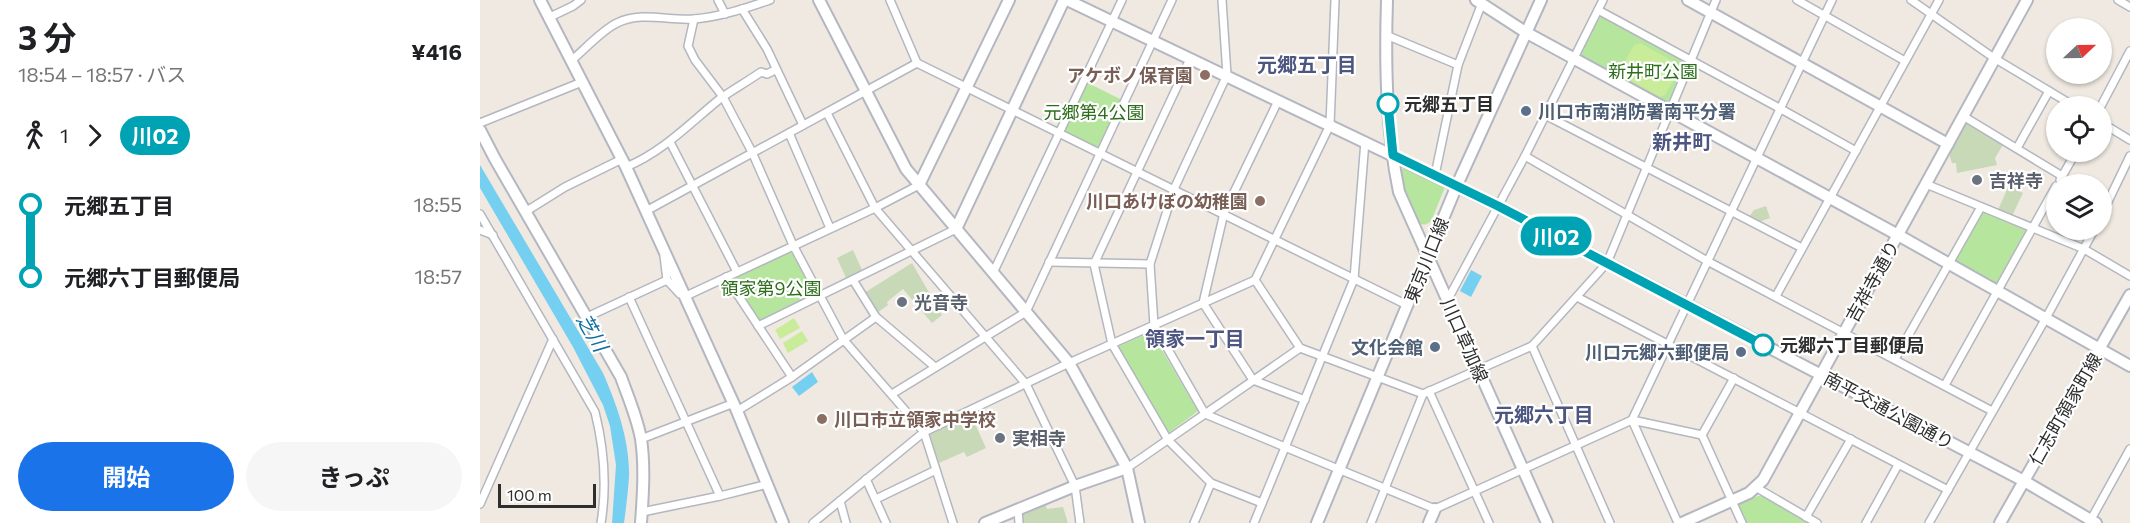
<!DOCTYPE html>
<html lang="ja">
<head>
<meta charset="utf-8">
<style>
  body { margin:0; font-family:Commissioner,"Noto Sans JP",sans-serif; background:#f6f6f6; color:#202124; height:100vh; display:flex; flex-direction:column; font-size:22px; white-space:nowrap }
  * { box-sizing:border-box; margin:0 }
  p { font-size:20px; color:#757577 }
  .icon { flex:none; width:33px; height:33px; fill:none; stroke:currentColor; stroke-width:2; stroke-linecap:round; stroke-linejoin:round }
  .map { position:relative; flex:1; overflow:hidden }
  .side { display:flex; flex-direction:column; background:#fff; width:480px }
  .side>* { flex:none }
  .badge { padding:0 12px; border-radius:20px; font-size:21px; line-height:39px }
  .needle { width:39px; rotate:68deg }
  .fabs { position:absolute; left:1566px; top:18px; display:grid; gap:12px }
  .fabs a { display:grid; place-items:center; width:66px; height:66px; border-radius:50%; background:#fff; box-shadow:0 2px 4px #0004; font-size:30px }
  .scale { position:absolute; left:18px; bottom:15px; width:98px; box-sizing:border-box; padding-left:6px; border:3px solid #2e2e2e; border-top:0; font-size:16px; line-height:21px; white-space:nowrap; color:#2e2e2e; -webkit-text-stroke:4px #fff; paint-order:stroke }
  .map>.badge { position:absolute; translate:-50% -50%; box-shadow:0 0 0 3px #fff }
  .legs { display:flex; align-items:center; gap:9px; height:66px; padding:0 18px; font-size:20px }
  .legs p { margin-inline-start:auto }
  .headline { display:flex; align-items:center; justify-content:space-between; height:102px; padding:0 18px }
  h1 { font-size:33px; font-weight:700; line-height:45px }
  .primary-button { display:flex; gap:12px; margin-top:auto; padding:12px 18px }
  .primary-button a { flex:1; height:69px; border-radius:36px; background:#1a73e8; color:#fff; font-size:24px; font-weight:700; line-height:69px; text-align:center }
  .primary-button a+a { background:#f6f6f6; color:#202124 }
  ul { padding:0 18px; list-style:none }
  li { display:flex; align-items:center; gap:21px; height:72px; font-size:22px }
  li i { display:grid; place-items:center; width:9px; height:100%; margin:0 8px; background:currentColor }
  li i::after { content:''; width:15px; height:15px; margin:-8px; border:4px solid; border-radius:50%; background:#fff }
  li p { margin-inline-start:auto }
  li:first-child i { background:linear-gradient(#0000 50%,currentColor 0) }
  li:last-child i { background:linear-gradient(currentColor 50%,#0000 0) }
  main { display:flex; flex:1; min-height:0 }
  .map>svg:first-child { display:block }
  .green { fill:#b6e59e }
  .cemetery { fill:#c8d9b8 }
  .pitch { fill:#c9ec9a }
  .water { fill:#75cff0 }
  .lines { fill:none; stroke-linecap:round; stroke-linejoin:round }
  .street-casing { stroke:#b4b7c1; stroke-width:10 }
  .secondary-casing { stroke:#b4b7c1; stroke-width:14 }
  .street { stroke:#fff; stroke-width:7 }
  .secondary { stroke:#fff; stroke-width:10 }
  .line-1-casing { stroke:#fff; stroke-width:14 }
  .line-1 { stroke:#00a3b4; stroke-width:9 }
  .education-dot { fill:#8d6e63; stroke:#fff; stroke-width:2 }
  .stop-1-dot { fill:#fff; stroke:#00a3b4; stroke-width:3 }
  .service-dot { fill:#5c6f8a; stroke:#fff; stroke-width:2 }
  .worship-dot { fill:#6b7280; stroke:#fff; stroke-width:2 }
  .labels { text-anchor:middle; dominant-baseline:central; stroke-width:4.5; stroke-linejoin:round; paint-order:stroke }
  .park-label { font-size:18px; fill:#2c6e1b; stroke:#fff }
  .education-label { font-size:18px; font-weight:bold; fill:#785e54; stroke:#fff; text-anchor:end }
  .stop-label { font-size:18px; font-weight:bold; fill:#2e2e2e; stroke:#fff; text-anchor:start }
  .service-label { font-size:18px; font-weight:bold; fill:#4e5e75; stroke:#fff; text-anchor:end }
  .worship-label { font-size:18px; font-weight:bold; fill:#5b616d; stroke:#fff; text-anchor:start }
  .street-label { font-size:18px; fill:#2e2e2e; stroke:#fff }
  .neighbourhood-label { font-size:20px; font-weight:bold; fill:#4d5680; stroke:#fff }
  .water-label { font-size:20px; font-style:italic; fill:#0d6fa3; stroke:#fff }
</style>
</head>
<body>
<main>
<section class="side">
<div class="headline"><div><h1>3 分</h1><p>18:54 – 18:57 · バス</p></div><b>¥416</b></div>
<div class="legs"><svg class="icon" aria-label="walk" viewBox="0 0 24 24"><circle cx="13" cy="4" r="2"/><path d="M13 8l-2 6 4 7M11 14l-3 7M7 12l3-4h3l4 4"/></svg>1<svg class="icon" aria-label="forward" viewBox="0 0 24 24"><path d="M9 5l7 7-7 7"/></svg><b class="badge" style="background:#00a3b4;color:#fff">川02</b></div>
<ul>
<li><i style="color:#00a3b4"></i><b>元郷五丁目</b><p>18:55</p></li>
<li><i style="color:#00a3b4"></i><b>元郷六丁目郵便局</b><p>18:57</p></li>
</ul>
<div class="primary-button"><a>開始</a><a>きっぷ</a></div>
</section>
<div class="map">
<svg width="1650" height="523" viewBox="0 0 1650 523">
  <rect width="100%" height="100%" fill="#efe9e1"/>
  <g class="green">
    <polygon points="1122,15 1204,60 1206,65 1190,103 1185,104 1100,58 1098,53 1117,16"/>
    <polygon points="608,83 640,99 641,102 620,146 616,147 586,132 585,127 605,84"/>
    <path d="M927 166 965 187 952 219C948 226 943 225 936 223L929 206 919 174 921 170Z"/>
    <polygon points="1505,212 1545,227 1546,232 1517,283 1514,284 1477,265 1475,260 1501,214"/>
    <polygon points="308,252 312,253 333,293 332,297 283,321 277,320 252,282 253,277"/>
    <polygon points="669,333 673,335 718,411 690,432 686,431 638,349 639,346"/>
    <polygon points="1278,496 1283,496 1331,523 1266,523 1259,506 1260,504"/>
  </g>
  <g class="cemetery">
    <polygon points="1486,124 1489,124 1523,145 1515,158 1517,165 1477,173 1476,163 1472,163 1469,154"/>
    <polygon points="1529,185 1543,193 1532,216 1518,210"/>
    <polygon points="1286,206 1290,218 1279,222 1269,217 1274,210"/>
    <polygon points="373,250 383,272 367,280 357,258"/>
    <polygon points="432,263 462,315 452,323 423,289 407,302 408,305 397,313 384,293"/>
    <polygon points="491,415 506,448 487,457 484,452 459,463 450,436 451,433"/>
    <polygon points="565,503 567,509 583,507 588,523 543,523 542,515 545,511"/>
  </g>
  <g class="pitch">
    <polygon points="1160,43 1198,64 1200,69 1185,95 1180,97 1142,76 1140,70 1154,45"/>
    <polygon points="314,318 320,328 300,339 295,330"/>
    <polygon points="322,331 328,341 308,353 303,343"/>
  </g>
  <g class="water">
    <path d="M0 165 123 373C137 405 150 441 149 477 148 492 146 508 144 523H132L136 465 130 426 123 405 93 347 0 188Z"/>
    <polygon points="991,270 1002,276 991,297 980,291"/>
    <polygon points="332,372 338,382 319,396 312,387"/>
  </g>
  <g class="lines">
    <defs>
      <g id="street">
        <polyline points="238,0 245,14"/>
        <polyline points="410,0 437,63 927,305"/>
        <polyline points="742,0 747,75 694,189 670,264 674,325 725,414 955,509 1152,420 1352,0"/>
        <polyline points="1317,0 1425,61"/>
        <polyline points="1431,0 1514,58 1594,106"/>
        <polyline points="1638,0 1650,7"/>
        <polyline points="262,9 287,49 323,125"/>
        <polyline points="1118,10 1301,109 1376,151"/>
        <polyline points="68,18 93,6 101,0"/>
        <polyline points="214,19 208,46 215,60 243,97 272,152 313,245 363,339 444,432 473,523"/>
        <polyline points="906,35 978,65"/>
        <polyline points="710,59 614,264 632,344 688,440 731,483 782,503"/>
        <path d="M91 61C104 50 122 30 137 23 162 11 188 21 214 19 240 17 266 8 290 0"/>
        <polyline points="798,101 744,213 723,303 773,380 825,400"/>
        <polyline points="1621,106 1650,51"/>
        <polyline points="347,113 395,208 546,384 595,486 600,523"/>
        <polyline points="1065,115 1322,248"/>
        <polyline points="1483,116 1582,176"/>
        <polyline points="0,123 102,82"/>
        <polyline points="1622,123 1650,140"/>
        <polyline points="309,133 350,228"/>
        <polyline points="190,142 257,272"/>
        <polyline points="1537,148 1569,91"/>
        <polyline points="1045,156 1229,262 1512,411"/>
        <path d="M146 167C183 152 211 122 241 98 254 89 268 81 281 72L287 74 295 70"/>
        <polyline points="955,175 978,65 1002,3"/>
        <polyline points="1580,180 1596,152"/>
        <polyline points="1446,184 1604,249 1650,276"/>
        <polyline points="166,211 437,63"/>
        <polyline points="45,212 85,187 142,159"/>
        <path d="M0 214 115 412C124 448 127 486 121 523"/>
        <polyline points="1622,214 1650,156"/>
        <polyline points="0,230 13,235"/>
        <polyline points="184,256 187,280"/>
        <polyline points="569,262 670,264"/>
        <polyline points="513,273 642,0"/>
        <polyline points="246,277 312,377"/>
        <polyline points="373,280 396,317 455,367"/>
        <polyline points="775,280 820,348 943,394 1052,346 1127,263 1236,0"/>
        <polyline points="1296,296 1459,0"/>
        <polyline points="149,297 240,496"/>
        <polyline points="1097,297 1468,490"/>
        <polyline points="967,301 1045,156 1123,0"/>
        <polyline points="107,317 187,280 200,294 206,296 395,208 439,185"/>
        <polyline points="278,326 476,229"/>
        <polyline points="1052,346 1130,523"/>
        <polyline points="1415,359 1501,207"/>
        <polyline points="1465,385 1576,186"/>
        <polyline points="949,391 1009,523"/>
        <polyline points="412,394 546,312 692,0"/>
        <polyline points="257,411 312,377 396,317"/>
        <polyline points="1152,420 1222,435 1254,378"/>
        <polyline points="1152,420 1198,523"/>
        <polyline points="1222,435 1262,523"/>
        <polyline points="161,439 254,403"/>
        <polyline points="647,468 820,348"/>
        <polyline points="386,479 406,523"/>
        <polyline points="1277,488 1337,523"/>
        <polyline points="396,499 456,470"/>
        <polyline points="360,501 366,523"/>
        <polyline points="0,504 73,339"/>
        <polyline points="538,510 539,523"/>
        <polyline points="162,512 240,496 288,484"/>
        <polyline points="1326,517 1371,439"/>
        <polyline points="333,523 444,432 589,363 775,280 850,125 855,0"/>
        <polyline points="714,523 731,483"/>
        <polyline points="774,523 874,279 885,141"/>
        <polyline points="891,523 943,394"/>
        <polyline points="1386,523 1418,465"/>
        <polyline points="1449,523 1566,318 1614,230"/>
        <polyline points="1609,523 1650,449"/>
      </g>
      <g id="secondary">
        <polyline points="60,0 146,167 257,411 303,523"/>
        <polyline points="339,0 426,169 589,363 647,468 659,523"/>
        <polyline points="587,0 1018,206 1544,481 1616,523"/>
        <path d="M907 0C905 64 906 129 919 192L1067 523"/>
        <polyline points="996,0 1047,33 1418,235 1650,366"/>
        <polyline points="1208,0 1468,144"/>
        <path d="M0 130 15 159 141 377C148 397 157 417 161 439 165 466 163 495 161 523"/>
        <polyline points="439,185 529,0"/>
        <polyline points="476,229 584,0"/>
        <polyline points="505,523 595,486 647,468"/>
        <polyline points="837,523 977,185 1061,0"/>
        <polyline points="949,523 955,509"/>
        <polyline points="1202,523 1269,493 1283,480 1547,0"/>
        <polyline points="1520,523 1650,295"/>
      </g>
    </defs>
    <use href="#street" class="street-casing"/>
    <use href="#secondary" class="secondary-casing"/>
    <use href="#street" class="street"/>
    <use href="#secondary" class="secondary"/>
  </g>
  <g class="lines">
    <defs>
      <polyline id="line-1" points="908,104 913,155 1018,206 1283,345"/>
    </defs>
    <use href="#line-1" class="line-1-casing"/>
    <use href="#line-1" class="line-1"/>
  </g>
  <g class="education-dot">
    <circle cx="725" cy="75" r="6"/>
    <circle cx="780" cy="201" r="6"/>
    <circle cx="342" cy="419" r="6"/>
  </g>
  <g class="stop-1-dot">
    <circle cx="908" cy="104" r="10"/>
    <circle cx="1283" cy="345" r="10"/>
  </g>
  <g class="service-dot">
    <circle cx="1046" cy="111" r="6"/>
    <circle cx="955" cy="347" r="6"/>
    <circle cx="1261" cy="352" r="6"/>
  </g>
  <g class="worship-dot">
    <circle cx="1497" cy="180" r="6"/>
    <circle cx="422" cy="302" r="6"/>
    <circle cx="520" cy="438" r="6"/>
  </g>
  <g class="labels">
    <g class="park-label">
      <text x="1173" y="71">新井町公園</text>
      <text x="614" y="112">元郷第4公園</text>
      <text x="291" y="288">領家第9公園</text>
    </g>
    <g class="education-label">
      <text x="713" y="75">アケボノ保育園</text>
      <text x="768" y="201">川口あけぼの幼稚園</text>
      <text x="354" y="419" text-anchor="start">川口市立領家中学校</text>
    </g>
    <g class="stop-label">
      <text x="924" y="104">元郷五丁目</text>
      <text x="1300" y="345">元郷六丁目郵便局</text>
    </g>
    <g class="service-label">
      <text x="1058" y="111" text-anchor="start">川口市南消防署南平分署</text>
      <text x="943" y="347">文化会館</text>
      <text x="1249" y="352">川口元郷六郵便局</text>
    </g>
    <g class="worship-label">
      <text x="1509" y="180">吉祥寺</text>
      <text x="434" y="302">光音寺</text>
      <text x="532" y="438">実相寺</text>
    </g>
    <g class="street-label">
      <text transform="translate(946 260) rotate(-68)">東京川口線</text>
      <text transform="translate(1392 281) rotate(-61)">吉祥寺通り</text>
      <text transform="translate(985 340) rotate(66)">川口草加線</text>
      <text transform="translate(1585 409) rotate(-60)">仁志町領家町線</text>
      <text transform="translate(1409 410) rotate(28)">南平交通公園通り</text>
    </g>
    <g class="neighbourhood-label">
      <text x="827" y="64">元郷五丁目</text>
      <text x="1202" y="141">新井町</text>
      <text x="715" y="338">領家一丁目</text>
      <text x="1064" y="414">元郷六丁目</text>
    </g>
    <g class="water-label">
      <text transform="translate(113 332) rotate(60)">芝川</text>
    </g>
  </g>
</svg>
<div class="fabs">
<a><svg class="needle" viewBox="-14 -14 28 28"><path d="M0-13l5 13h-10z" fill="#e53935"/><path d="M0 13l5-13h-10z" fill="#757577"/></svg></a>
<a><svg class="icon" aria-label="locate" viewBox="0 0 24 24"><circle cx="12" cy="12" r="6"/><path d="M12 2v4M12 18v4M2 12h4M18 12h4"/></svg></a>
<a><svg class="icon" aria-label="layers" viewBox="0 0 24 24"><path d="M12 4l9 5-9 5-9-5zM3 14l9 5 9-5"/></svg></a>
</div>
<div class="scale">100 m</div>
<b class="badge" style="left:1076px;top:236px;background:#00a3b4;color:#fff">川02</b>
</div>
</main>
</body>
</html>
